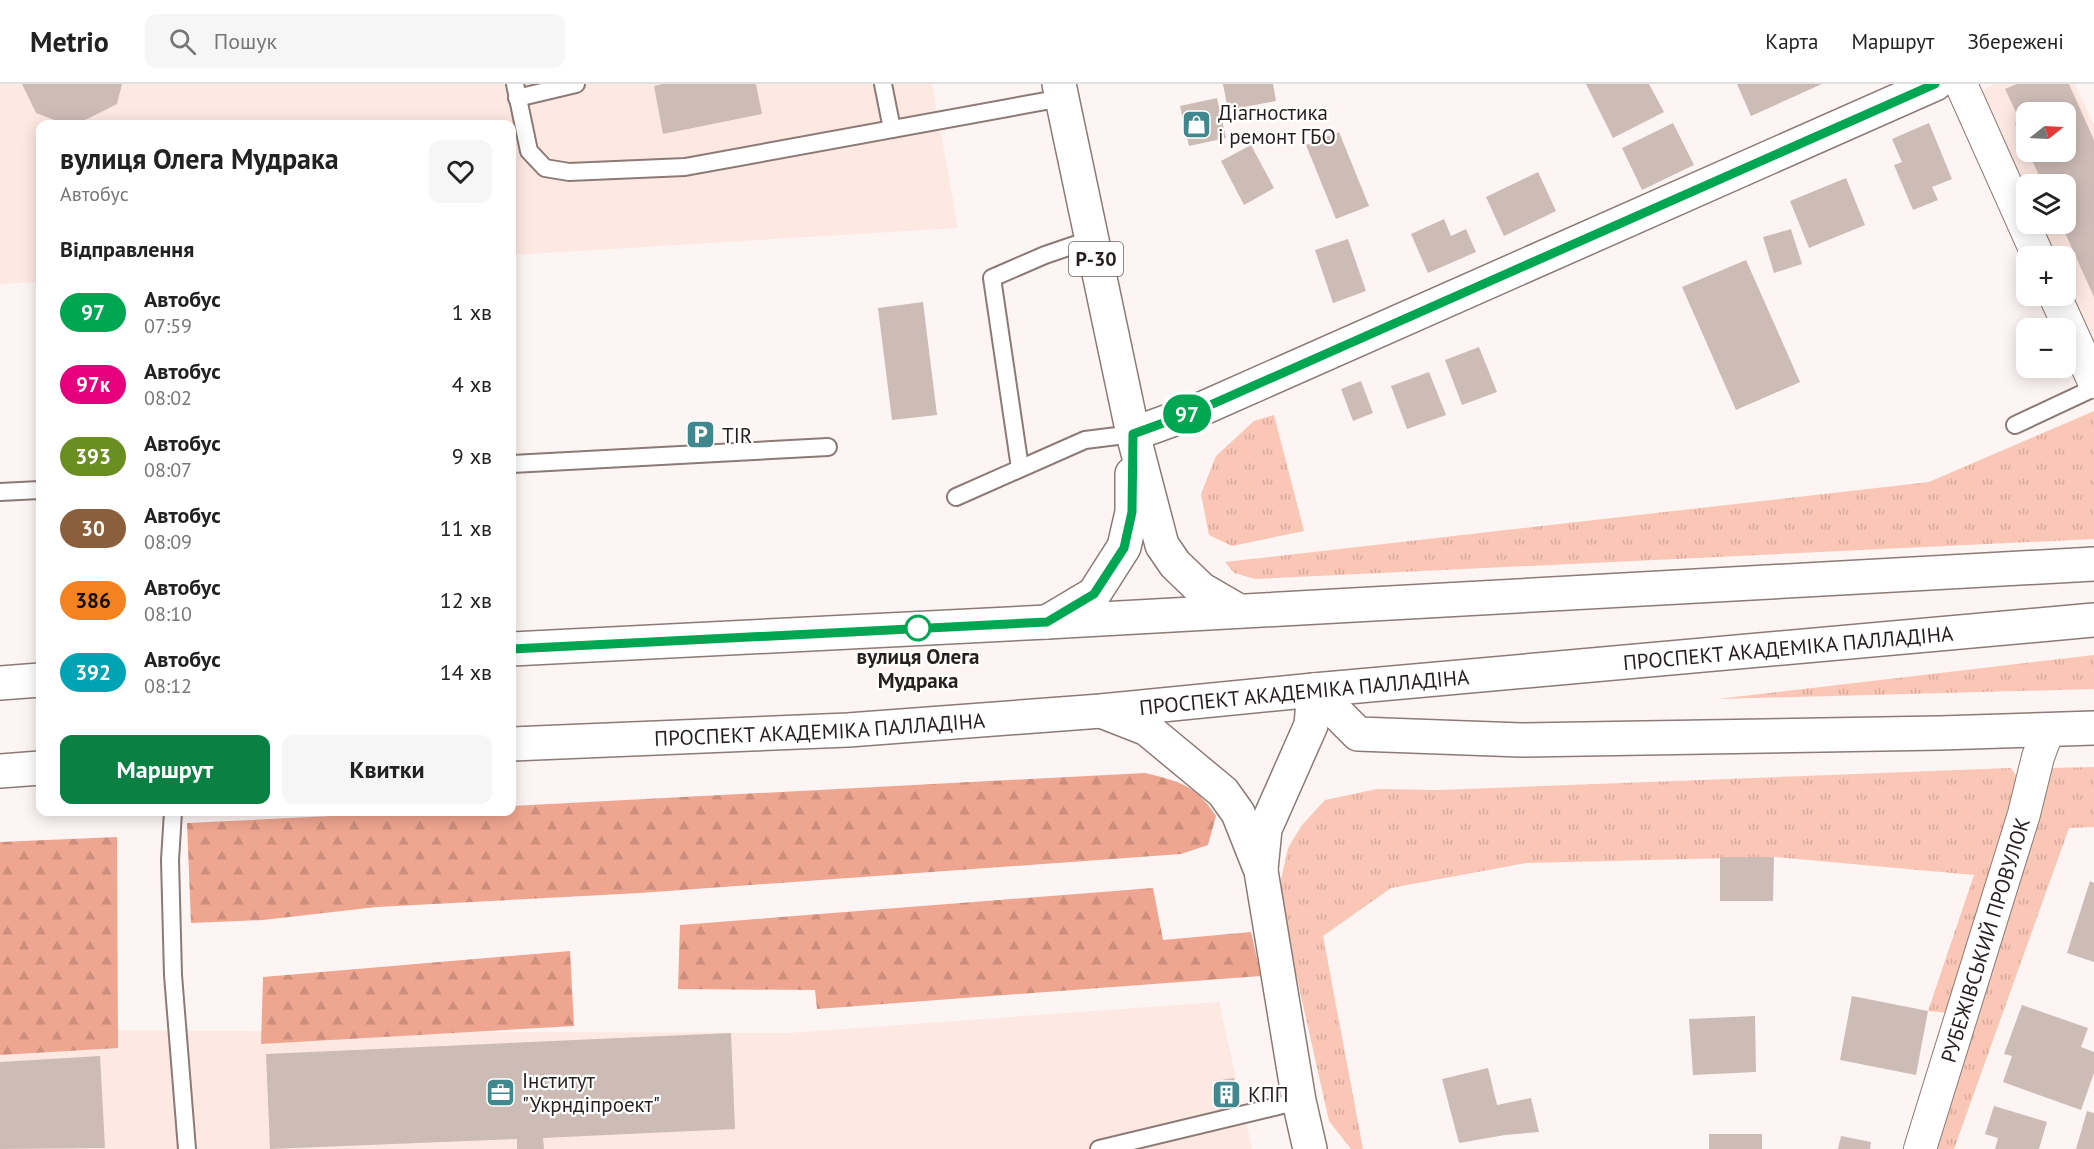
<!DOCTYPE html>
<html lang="uk">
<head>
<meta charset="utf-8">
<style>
  body { margin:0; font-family:"PT Sans",sans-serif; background:#f6f6f6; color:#222; height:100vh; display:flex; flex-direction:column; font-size:22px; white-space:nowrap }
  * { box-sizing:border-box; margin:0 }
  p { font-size:20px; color:#767676 }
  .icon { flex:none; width:33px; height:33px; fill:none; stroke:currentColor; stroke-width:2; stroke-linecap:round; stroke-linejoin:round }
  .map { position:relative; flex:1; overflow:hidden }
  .details { position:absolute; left:36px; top:36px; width:480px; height:696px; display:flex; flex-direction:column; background:#fff; border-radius:12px; box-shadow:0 3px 15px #0003 }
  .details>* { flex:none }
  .badge { padding:0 12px; border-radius:20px; font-size:21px; line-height:39px }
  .needle { width:39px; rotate:72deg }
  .buttons { position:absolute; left:2016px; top:18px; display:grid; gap:12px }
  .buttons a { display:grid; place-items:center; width:60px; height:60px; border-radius:12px; background:#fff; box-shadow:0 3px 15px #0003; font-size:30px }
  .map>.badge { position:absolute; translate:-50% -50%; box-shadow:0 0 0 3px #fff }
  h2 { padding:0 24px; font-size:22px; line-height:54px }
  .round { display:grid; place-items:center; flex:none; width:63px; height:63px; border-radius:12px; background:#f6f6f6 }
  .head { display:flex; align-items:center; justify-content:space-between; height:102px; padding:0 24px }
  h1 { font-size:28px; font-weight:600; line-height:45px }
  .button { display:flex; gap:12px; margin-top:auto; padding:12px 24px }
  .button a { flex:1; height:69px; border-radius:12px; background:#0b8043; color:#fff; font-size:24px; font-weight:600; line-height:69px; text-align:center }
  .button a+a { background:#f6f6f6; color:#222 }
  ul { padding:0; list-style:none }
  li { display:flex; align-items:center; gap:18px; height:72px; padding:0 24px }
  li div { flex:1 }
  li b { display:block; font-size:22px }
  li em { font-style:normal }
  li .badge { min-width:66px; font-weight:700; text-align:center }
  header { display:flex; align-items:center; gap:36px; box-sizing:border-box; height:84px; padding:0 30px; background:#fff; border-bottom:2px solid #e0e0e0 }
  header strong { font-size:28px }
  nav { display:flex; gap:33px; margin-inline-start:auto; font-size:21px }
  .search { width:420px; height:54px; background:#f6f6f6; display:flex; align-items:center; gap:15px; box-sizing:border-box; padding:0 21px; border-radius:12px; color:#767676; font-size:22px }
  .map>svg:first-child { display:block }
  .built { fill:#fee8e2; fill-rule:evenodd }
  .grass { fill:url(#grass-tufts) }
  .forest { fill:url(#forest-firs) }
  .building { fill:#cdbbb6 }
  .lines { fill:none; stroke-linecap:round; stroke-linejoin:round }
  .service-casing { stroke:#8b7a75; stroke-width:20 }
  .minor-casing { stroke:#8b7a75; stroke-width:34 }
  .tertiary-casing { stroke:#8b7a75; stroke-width:36 }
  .primary-casing { stroke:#8b7a75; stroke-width:36 }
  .trunk-casing { stroke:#8b7a75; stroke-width:36 }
  .service { stroke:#fff; stroke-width:16 }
  .minor { stroke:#fff; stroke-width:32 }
  .tertiary { stroke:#fff; stroke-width:33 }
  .primary { stroke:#fff; stroke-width:33 }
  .trunk { stroke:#fff; stroke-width:33 }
  .line-casing { stroke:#fff; stroke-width:14 }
  .line { stroke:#00a651; stroke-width:9 }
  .stop-dot { fill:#fff; stroke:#00a651; stroke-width:3 }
  .labels { text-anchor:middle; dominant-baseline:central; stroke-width:4.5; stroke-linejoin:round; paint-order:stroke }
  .shield { fill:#fff; stroke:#676261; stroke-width:1.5 }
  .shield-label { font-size:20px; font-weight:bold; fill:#261f1d }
  .poi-label { font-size:21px; fill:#261f1d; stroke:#fff; text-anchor:start }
  .street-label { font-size:21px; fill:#261f1d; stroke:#fff }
  .stop-label { font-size:21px; font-weight:bold; fill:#261f1d; stroke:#fff }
</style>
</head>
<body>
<header>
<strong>Metrio</strong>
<div class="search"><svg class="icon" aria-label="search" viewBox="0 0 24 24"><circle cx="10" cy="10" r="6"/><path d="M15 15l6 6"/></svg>Пошук</div>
<nav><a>Карта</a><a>Маршрут</a><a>Збережені</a></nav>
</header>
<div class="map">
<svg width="2094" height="1065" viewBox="0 0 2094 1065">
  <defs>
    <pattern id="grass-tufts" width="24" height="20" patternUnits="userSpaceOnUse" patternTransform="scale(1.5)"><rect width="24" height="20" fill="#fac6b6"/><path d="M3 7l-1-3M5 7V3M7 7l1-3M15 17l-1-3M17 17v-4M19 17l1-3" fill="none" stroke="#d6aa9c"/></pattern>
    <pattern id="forest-firs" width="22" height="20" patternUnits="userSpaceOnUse" patternTransform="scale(1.5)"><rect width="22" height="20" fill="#efa690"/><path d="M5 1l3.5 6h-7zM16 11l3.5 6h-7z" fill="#cd8e7c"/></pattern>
  </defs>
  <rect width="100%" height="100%" fill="#fdf5f3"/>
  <g class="built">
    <polygon points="0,0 932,0 958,144 512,171 512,40 40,40 40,198 0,200"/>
    <path d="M1995 0H2075L2094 41V272L2066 205V172H2052L2037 140H2066V100H2026V114L1981 7ZM2026 28H2066V68H2026Z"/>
    <polygon points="1219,918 1252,1065 0,1065 0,946 788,949"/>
  </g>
  <g class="grass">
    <polygon points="2094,327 2094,455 1255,495 1234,489 1225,478 1929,398"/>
    <polygon points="1274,331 1304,447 1232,462 1209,451 1201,410 1216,372 1254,337"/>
    <polygon points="2094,571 2094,605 1717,615"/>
    <polygon points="2094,683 2094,743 2069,744 1954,1065 1930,1065 2049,684"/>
    <polygon points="2011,684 2020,697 1948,929 1928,927 1974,791 1774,773 1526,779 1391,804 1323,852 1363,1065 1351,1065 1329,1037 1278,809 1288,764 1302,741 1325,716 1377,705 1439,706"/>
  </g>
  <g class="forest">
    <path d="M1145 689C1180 698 1195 700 1216 732L1208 761 1181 770 640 809 377 823 263 836 191 839 187 739 413 728H512V722Z"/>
    <polygon points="117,753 118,964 0,971 0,758"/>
    <polygon points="1153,804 1163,856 1251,848 1261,892 817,925 815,906 678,905 680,841"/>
    <polygon points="570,867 574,942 261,960 263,893"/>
  </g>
  <g class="building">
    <polygon points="22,0 122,0 117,20 77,40 65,40 36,29"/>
    <polygon points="663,0 756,0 762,30 663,50 654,2"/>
    <polygon points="1223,0 1273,0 1276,17 1228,26"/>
    <polygon points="1586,0 1649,0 1664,28 1613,54"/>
    <polygon points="1737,0 1822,0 1751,32"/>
    <polygon points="2017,0 2069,0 2094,56 2094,213 2061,140 2066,140 2066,100 2043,100 2028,68 2066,68 2066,28 2026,28 2026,65 2015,39 2020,37 2005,5"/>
    <polygon points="1217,14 1226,54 1189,62 1180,22"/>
    <polygon points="1673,39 1694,81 1642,106 1622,64"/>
    <polygon points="1929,39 1952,95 1932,103 1938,116 1913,126 1894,81 1902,78 1892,55"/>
    <polygon points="1339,48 1369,122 1336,135 1306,61"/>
    <polygon points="1251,61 1274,104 1244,121 1221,77"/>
    <polygon points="1538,88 1556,127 1504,152 1486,113"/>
    <polygon points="1846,94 1865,141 1809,164 1790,117"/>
    <polygon points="1444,135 1451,152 1466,145 1476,168 1428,189 1411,150"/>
    <polygon points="1791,145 1802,180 1774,189 1763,153"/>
    <polygon points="1348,155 1366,207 1333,219 1315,166"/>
    <polygon points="1746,176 1800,298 1736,326 1682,203"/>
    <polygon points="923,218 937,331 892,336 878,224"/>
    <polygon points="1479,263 1497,308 1462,321 1445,276"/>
    <polygon points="1429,288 1446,331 1407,345 1391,302"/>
    <polygon points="1361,297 1373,329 1353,337 1341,305"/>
    <polygon points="1720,773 1774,773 1773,817 1720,817"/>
    <polygon points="2090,797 2094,799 2094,878 2067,869"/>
    <polygon points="1852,912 1928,927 1916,991 1840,976"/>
    <polygon points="2022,921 2088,944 2081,963 2094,968 2094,989 2081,1026 2003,998 2012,972 2004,970"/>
    <polygon points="1755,932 1756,988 1693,991 1689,935"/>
    <polygon points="731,949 735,1045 543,1054 544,1065 517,1065 517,1055 270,1065 266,970"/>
    <polygon points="100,972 105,1064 0,1065 0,978"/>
    <polygon points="1488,984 1497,1021 1531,1014 1539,1048 1505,1051 1459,1059 1442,995"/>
    <polygon points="1234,994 1240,1023 1219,1027 1215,997"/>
    <polygon points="1994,1022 2047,1038 2039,1065 1995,1065 1998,1054 1985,1050"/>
    <polygon points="2087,1027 2094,1029 2094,1065 2076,1065"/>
    <rect x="1709" y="1050" width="53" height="15"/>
    <polygon points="1841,1052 1871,1058 1870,1065 1838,1065"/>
  </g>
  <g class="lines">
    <defs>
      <g id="service">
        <polyline points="515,0 529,67 545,84 569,88 685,83 1062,14"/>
        <polyline points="883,0 892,45"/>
        <polyline points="517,14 576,0"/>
        <polyline points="2015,341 2094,304"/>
        <polyline points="512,380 828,363"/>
        <polyline points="1020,384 992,194 1045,171 1092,155"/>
        <polyline points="0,408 40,406"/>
        <polyline points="956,413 1085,356 1133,350"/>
        <polyline points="173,728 170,776 173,891 187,1065"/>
        <polyline points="1099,1065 1299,1017"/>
      </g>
      <g id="minor">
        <polyline points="1961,0 2038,172"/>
        <polyline points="2055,212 2094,298"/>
        <path id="s1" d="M1920 1065 2024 730 2038 673 2048 646"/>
      </g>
      <g id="tertiary">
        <polyline points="1101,627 1147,645 1223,708 1238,729 1261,787 1299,1017 1310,1065"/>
        <polyline points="1261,785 1265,745 1311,641 1314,606"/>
      </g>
      <g id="primary">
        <polyline points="1059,0 1133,350 1162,461 1175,480 1201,505 1239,527"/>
        <polyline points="1133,350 1199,326 1935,0"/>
        <polyline points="1047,538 1094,510 1124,463 1132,428 1132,390"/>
        <polyline points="1314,606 1358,650 1521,656 1940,649 2094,644"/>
      </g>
      <g id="trunk">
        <polyline points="512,565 1047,538 2094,480"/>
        <polyline points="0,599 40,596"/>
        <path id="s2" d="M512 660 848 646 1101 627 1314 606 2094 536"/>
        <polyline points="0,687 40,684"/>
      </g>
    </defs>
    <use href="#service" class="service-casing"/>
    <use href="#minor" class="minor-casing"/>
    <use href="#tertiary" class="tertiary-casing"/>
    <use href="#primary" class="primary-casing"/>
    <use href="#trunk" class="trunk-casing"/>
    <use href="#service" class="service"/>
    <use href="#minor" class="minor"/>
    <use href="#tertiary" class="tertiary"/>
    <use href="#primary" class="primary"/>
    <use href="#trunk" class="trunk"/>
  </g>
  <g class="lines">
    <defs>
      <polyline id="line" points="512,565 1047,538 1094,510 1124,464 1132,428 1133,350 1199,326 1935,0"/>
    </defs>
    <use href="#line" class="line-casing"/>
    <use href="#line" class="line"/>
  </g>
  <defs>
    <symbol id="shop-square" viewBox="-11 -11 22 22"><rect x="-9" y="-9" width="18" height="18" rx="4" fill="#40888d" stroke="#fff"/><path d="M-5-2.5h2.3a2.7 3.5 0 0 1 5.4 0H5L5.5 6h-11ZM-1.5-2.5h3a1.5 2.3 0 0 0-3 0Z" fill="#fff"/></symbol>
    <symbol id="parking-square" viewBox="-11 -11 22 22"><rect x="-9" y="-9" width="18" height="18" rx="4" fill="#40888d" stroke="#fff"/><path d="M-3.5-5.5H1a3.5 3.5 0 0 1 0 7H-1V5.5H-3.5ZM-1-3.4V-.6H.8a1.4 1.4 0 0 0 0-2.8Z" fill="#fff"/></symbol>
    <symbol id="office-square" viewBox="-11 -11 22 22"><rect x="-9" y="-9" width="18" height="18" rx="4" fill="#40888d" stroke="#fff"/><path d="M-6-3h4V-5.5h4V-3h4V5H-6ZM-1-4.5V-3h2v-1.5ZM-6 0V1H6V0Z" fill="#fff"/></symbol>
    <symbol id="building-square" viewBox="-11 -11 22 22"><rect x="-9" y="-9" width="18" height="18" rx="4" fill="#40888d" stroke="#fff"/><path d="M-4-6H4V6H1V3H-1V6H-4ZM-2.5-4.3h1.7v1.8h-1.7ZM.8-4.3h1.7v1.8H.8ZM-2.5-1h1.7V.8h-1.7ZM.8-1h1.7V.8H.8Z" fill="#fff"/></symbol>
  </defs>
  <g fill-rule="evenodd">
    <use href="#shop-square" x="1180" y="24" width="33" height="33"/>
    <use href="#parking-square" x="684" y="334" width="33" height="33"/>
    <use href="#office-square" x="484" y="992" width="33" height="33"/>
    <use href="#building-square" x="1210" y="994" width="33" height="33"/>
  </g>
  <circle class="stop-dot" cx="918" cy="544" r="12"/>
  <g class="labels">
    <rect class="shield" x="1069" y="158" width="54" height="34" rx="4.5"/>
    <g class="shield-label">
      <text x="1096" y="175">Р-30</text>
    </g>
    <g class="poi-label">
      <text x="1218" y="28">Діагностика<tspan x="1218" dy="24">і ремонт ГБО</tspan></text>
      <text x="722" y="351">TIR</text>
      <text x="522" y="996">Інститут<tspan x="522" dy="24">"Укрндіпроект"</tspan></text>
      <text x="1248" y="1010">КПП</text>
    </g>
    <g class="street-label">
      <text stroke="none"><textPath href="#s2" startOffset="1280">ПРОСПЕКТ АКАДЕМІКА ПАЛЛАДІНА</textPath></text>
      <text stroke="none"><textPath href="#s2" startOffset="794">ПРОСПЕКТ АКАДЕМІКА ПАЛЛАДІНА</textPath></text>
      <text stroke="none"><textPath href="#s2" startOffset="308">ПРОСПЕКТ АКАДЕМІКА ПАЛЛАДІНА</textPath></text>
      <text stroke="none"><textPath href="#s1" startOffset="219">РУБЕЖІВСЬКИЙ ПРОВУЛОК</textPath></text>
    </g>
    <g class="stop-label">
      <text x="918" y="572">вулиця Олега<tspan x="918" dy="24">Мудрака</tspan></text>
    </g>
  </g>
</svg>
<div class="buttons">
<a><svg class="needle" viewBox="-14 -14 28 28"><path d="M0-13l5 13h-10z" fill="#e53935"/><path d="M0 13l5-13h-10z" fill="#767676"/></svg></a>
<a><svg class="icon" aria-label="layers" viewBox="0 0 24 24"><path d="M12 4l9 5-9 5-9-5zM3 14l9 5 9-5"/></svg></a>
<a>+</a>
<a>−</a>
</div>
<b class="badge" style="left:1187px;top:330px;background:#00a651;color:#fff">97</b>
<section class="details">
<div class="head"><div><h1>вулиця Олега Мудрака</h1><p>Автобус</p></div><a class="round"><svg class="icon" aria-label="heart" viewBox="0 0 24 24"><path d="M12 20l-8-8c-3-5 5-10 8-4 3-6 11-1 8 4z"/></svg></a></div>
<h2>Відправлення</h2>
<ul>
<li><span class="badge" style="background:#00a651;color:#fff">97</span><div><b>Автобус</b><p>07:59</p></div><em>1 хв</em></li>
<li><span class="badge" style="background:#e6007e;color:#fff">97к</span><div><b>Автобус</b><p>08:02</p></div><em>4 хв</em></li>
<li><span class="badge" style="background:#6b8e23;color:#fff">393</span><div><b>Автобус</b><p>08:07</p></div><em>9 хв</em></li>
<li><span class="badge" style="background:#8b5e3c;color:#fff">30</span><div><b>Автобус</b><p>08:09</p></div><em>11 хв</em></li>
<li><span class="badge" style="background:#f58220;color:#111">386</span><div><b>Автобус</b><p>08:10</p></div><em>12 хв</em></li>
<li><span class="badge" style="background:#00a3b4;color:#fff">392</span><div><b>Автобус</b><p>08:12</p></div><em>14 хв</em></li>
</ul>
<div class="button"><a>Маршрут</a><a>Квитки</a></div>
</section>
</div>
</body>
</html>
